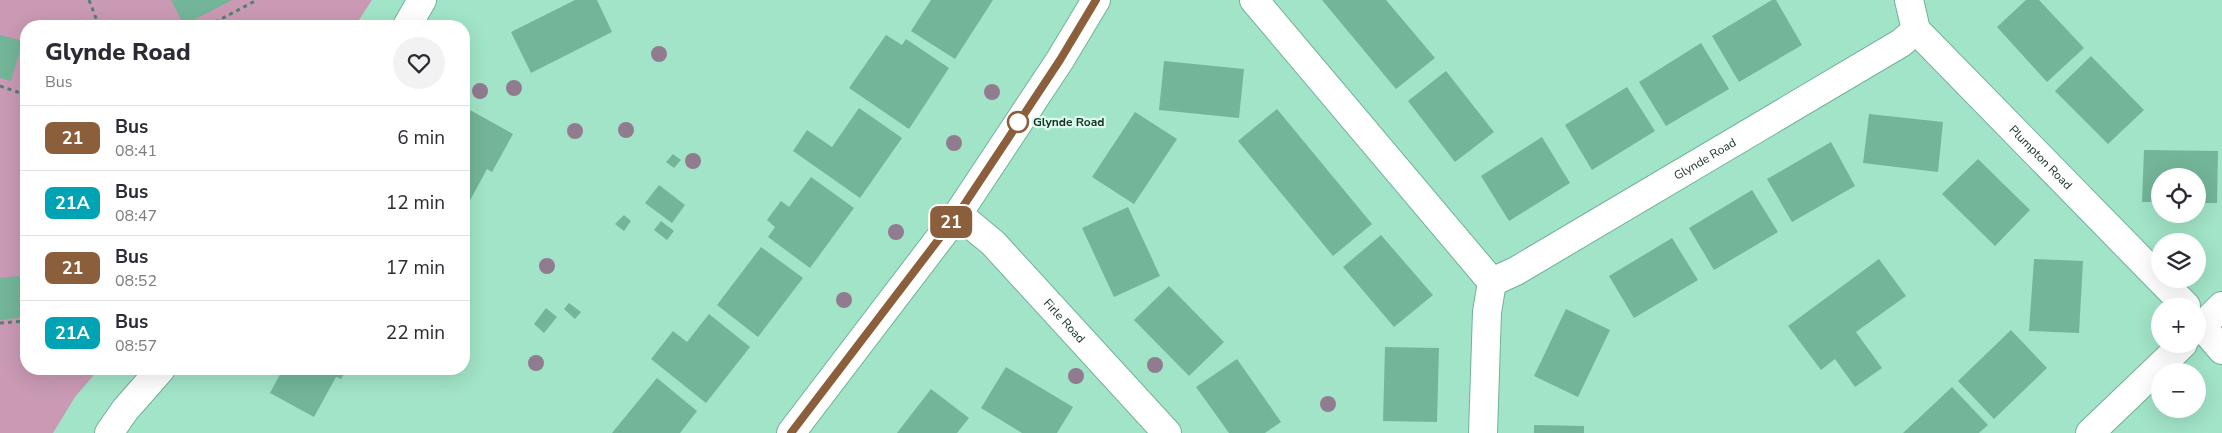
<!DOCTYPE html>
<html lang="en">
<head>
<meta charset="utf-8">
<style>
  body { margin:0; font-family:"Nunito Sans",sans-serif; background:#f2f2f3; color:#2b2b33; height:100vh; display:flex; flex-direction:column; font-size:19px; white-space:nowrap }
  * { box-sizing:border-box; margin:0 }
  p { font-size:16px; color:#7c7c81 }
  .icon { flex:none; width:28px; height:28px; fill:none; stroke:currentColor; stroke-width:2; stroke-linecap:round; stroke-linejoin:round }
  .map { position:relative; flex:1; overflow:hidden }
  .side { position:absolute; left:20px; top:20px; width:450px; height:355px; display:flex; flex-direction:column; background:#fff; border-radius:20px; box-shadow:0 5px 20px #0002 }
  .side>* { flex:none }
  .badge { padding:0 10px; border-radius:8px; font-size:18px; line-height:32px }
  .buttons { position:absolute; left:2151px; top:168px; display:grid; gap:10px }
  .buttons a { display:grid; place-items:center; width:55px; height:55px; border-radius:50%; background:#fff; box-shadow:0 5px 20px #0002; font-size:25px }
  .map>.badge { position:absolute; translate:-50% -50%; box-shadow:0 0 0 2px #fff }
  .round { display:grid; place-items:center; flex:none; width:52px; height:52px; border-radius:26px; background:#f2f2f3 }
  .summary { display:flex; align-items:center; justify-content:space-between; height:85px; padding:0 25px }
  h1 { font-size:24px; font-weight:800; line-height:38px }
  ul { padding:0; list-style:none }
  li { display:flex; align-items:center; gap:15px; height:65px; padding:0 25px; border-top:1px solid #e1e1e2 }
  li div { flex:1 }
  li b { display:block; font-size:19px }
  li em { font-style:normal }
  li .badge { min-width:55px; font-weight:700; text-align:center }
  .map>svg:first-child { display:block }
  .green { fill:#ca99b3 }
  .building { fill:#73b599 }
  .lines { fill:none; stroke-linecap:round; stroke-linejoin:round }
  .street-casing { stroke:#71b297; stroke-width:30 }
  .path { stroke:#53816e; stroke-width:3; stroke-dasharray:4 4; stroke-linecap:butt }
  .street { stroke:#fff; stroke-width:28 }
  .tree { fill:#917c8f }
  .line-casing { stroke:#fff; stroke-width:11 }
  .line { stroke:#8b5e3c; stroke-width:8 }
  .stop-dot { fill:#fff; stroke:#8b5e3c; stroke-width:2.5 }
  .labels { text-anchor:middle; dominant-baseline:central; stroke-width:4.5; stroke-linejoin:round; paint-order:stroke }
  .stop-label { font-size:12px; font-weight:bold; fill:#143025; stroke:#dcfded; text-anchor:start }
  .street-label { font-size:12px; fill:#143025; stroke:#dcfded }
</style>
</head>
<body>
<div class="map">
<svg width="2222" height="433" viewBox="0 0 2222 433">
  <rect width="100%" height="100%" fill="#a1e4c7"/>
  <polygon class="green" points="0,0 372,0 355,26 26,26 26,369 99,369 75,397 53,433 0,433"/>
  <g class="building">
    <polygon points="171,0 232,0 184,25"/>
    <polygon points="575,0 597,0 612,32 531,73 511,32"/>
    <polygon points="931,0 993,0 955,59 911,31"/>
    <polygon points="1322,0 1386,0 1435,58 1396,89"/>
    <polygon points="1772,0 1776,0 1802,45 1739,82 1712,36"/>
    <polygon points="2026,0 2039,0 2084,48 2047,82 1997,27"/>
    <polygon points="0,35 23,41 11,81 0,78"/>
    <polygon points="886,35 902,45 906,39 949,68 909,129 849,88"/>
    <polygon points="1701,43 1729,89 1666,126 1639,82"/>
    <polygon points="2091,56 2144,110 2108,144 2055,91"/>
    <polygon points="1164,61 1244,69 1239,118 1159,110"/>
    <polygon points="1446,71 1494,132 1455,162 1408,101"/>
    <polygon points="1627,87 1655,131 1592,170 1565,125"/>
    <polygon points="859,108 902,138 860,198 793,151 807,130 832,147"/>
    <polygon points="1277,109 1372,224 1333,256 1238,141"/>
    <polygon points="470,110 513,134 492,172 487,169 467,206 464,205 464,121"/>
    <polygon points="1135,112 1177,139 1134,204 1092,177"/>
    <polygon points="1869,114 1943,122 1938,172 1863,163"/>
    <polygon points="1542,137 1570,183 1509,221 1481,176"/>
    <polygon points="1831,142 1855,186 1792,222 1767,179"/>
    <polygon points="2144,150 2218,151 2217,203 2198,203 2198,176 2160,176 2160,202 2142,202"/>
    <polygon points="673,154 681,160 674,168 666,162"/>
    <polygon points="1978,159 2030,210 1995,246 1942,194"/>
    <polygon points="811,177 854,208 810,268 768,237 775,227 767,220 781,201 789,207"/>
    <polygon points="659,185 685,205 672,223 645,203"/>
    <polygon points="1752,190 1778,232 1714,270 1689,228"/>
    <polygon points="1128,207 1160,276 1114,297 1082,228"/>
    <polygon points="624,215 631,221 624,231 615,224"/>
    <polygon points="661,221 674,231 667,240 654,230"/>
    <polygon points="1381,235 1433,295 1394,327 1343,267"/>
    <polygon points="1672,238 1698,280 1634,318 1609,276"/>
    <polygon points="761,247 803,278 758,337 717,305"/>
    <polygon points="1879,259 1906,296 1856,332 1882,368 1855,387 1835,359 1821,370 1788,326"/>
    <polygon points="2034,259 2083,261 2079,333 2029,331"/>
    <polygon points="26,275 26,317 0,320 0,278"/>
    <polygon points="1169,286 1224,342 1189,376 1134,320"/>
    <polygon points="569,303 581,312 575,319 564,309"/>
    <polygon points="546,308 557,317 544,333 534,324"/>
    <polygon points="1566,309 1610,330 1578,397 1534,376"/>
    <polygon points="709,314 750,347 706,403 651,359 673,331 687,342"/>
    <polygon points="2011,330 2047,368 1994,419 1958,381"/>
    <polygon points="1385,347 1439,348 1437,422 1383,421"/>
    <polygon points="1237,359 1281,422 1265,433 1229,433 1196,387"/>
    <polygon points="1006,367 1073,407 1057,433 1022,433 981,408"/>
    <polygon points="283,369 347,369 341,379 336,377 314,417 270,393"/>
    <polygon points="657,378 697,411 680,433 612,433"/>
    <polygon points="1952,387 1988,425 1979,433 1903,433"/>
    <polygon points="931,389 969,418 957,433 897,433"/>
    <polygon points="1534,425 1584,426 1584,433 1534,433"/>
  </g>
  <g class="lines">
    <defs>
      <g id="street">
        <polyline points="1254,0 1492,282 1487,312 1483,433"/>
        <path id="s1" d="M1909 0 1916 30 2186 306"/>
        <polyline points="407,26 422,0"/>
        <path id="s2" d="M958 214 993 243 1167 433"/>
        <path id="s3" d="M1492 282 1516 271 1901 43 1916 30"/>
        <polyline points="2198,322 2222,350"/>
        <polyline points="2198,330 2222,306"/>
        <polyline points="109,433 125,410 161,369"/>
        <polyline points="791,433 958,214 1060,60 1096,0"/>
        <polyline points="2090,433 2183,344"/>
      </g>
    </defs>
    <use href="#street" class="street-casing"/>
    <g class="path">
      <polyline points="89,0 99,26"/>
      <polyline points="208,26 257,0"/>
      <polyline points="0,86 26,95"/>
      <polyline points="0,323 26,321"/>
    </g>
    <use href="#street" class="street"/>
  </g>
  <g class="tree">
    <circle cx="659" cy="54" r="8"/>
    <circle cx="514" cy="88" r="8"/>
    <circle cx="480" cy="91" r="8"/>
    <circle cx="992" cy="92" r="8"/>
    <circle cx="626" cy="130" r="8"/>
    <circle cx="575" cy="131" r="8"/>
    <circle cx="954" cy="143" r="8"/>
    <circle cx="693" cy="161" r="8"/>
    <circle cx="896" cy="232" r="8"/>
    <circle cx="547" cy="266" r="8"/>
    <circle cx="844" cy="300" r="8"/>
    <circle cx="536" cy="363" r="8"/>
    <circle cx="1155" cy="365" r="8"/>
    <circle cx="1076" cy="376" r="8"/>
    <circle cx="1328" cy="404" r="8"/>
  </g>
  <g class="lines">
    <defs>
      <polyline id="line" points="791,433 958,214 1060,60 1096,0"/>
    </defs>
    <use href="#line" class="line-casing"/>
    <use href="#line" class="line"/>
  </g>
  <circle class="stop-dot" cx="1018" cy="122" r="10"/>
  <g class="labels">
    <g class="stop-label">
      <text x="1033" y="122">Glynde Road</text>
    </g>
    <g class="street-label">
      <text stroke="none"><textPath href="#s1" startOffset="209">Plumpton Road</textPath></text>
      <text stroke="none"><textPath href="#s3" startOffset="246">Glynde Road</textPath></text>
      <text stroke="none"><textPath href="#s2" startOffset="151">Firle Road</textPath></text>
    </g>
  </g>
</svg>
<div class="buttons">
<a><svg class="icon" aria-label="locate" viewBox="0 0 24 24"><circle cx="12" cy="12" r="6"/><path d="M12 2v4M12 18v4M2 12h4M18 12h4"/></svg></a>
<a><svg class="icon" aria-label="layers" viewBox="0 0 24 24"><path d="M12 4l9 5-9 5-9-5zM3 14l9 5 9-5"/></svg></a>
<a>+</a>
<a>−</a>
</div>
<b class="badge" style="left:951px;top:222px;background:#8b5e3c;color:#fff">21</b>
<section class="side">
<div class="summary"><div><h1>Glynde Road</h1><p>Bus</p></div><a class="round"><svg class="icon" aria-label="heart" viewBox="0 0 24 24"><path d="M12 20l-8-8c-3-5 5-10 8-4 3-6 11-1 8 4z"/></svg></a></div>
<ul>
<li><span class="badge" style="background:#8b5e3c;color:#fff">21</span><div><b>Bus</b><p>08:41</p></div><em>6 min</em></li>
<li><span class="badge" style="background:#00a3b4;color:#fff">21A</span><div><b>Bus</b><p>08:47</p></div><em>12 min</em></li>
<li><span class="badge" style="background:#8b5e3c;color:#fff">21</span><div><b>Bus</b><p>08:52</p></div><em>17 min</em></li>
<li><span class="badge" style="background:#00a3b4;color:#fff">21A</span><div><b>Bus</b><p>08:57</p></div><em>22 min</em></li>
</ul>
</section>
</div>
</body>
</html>
